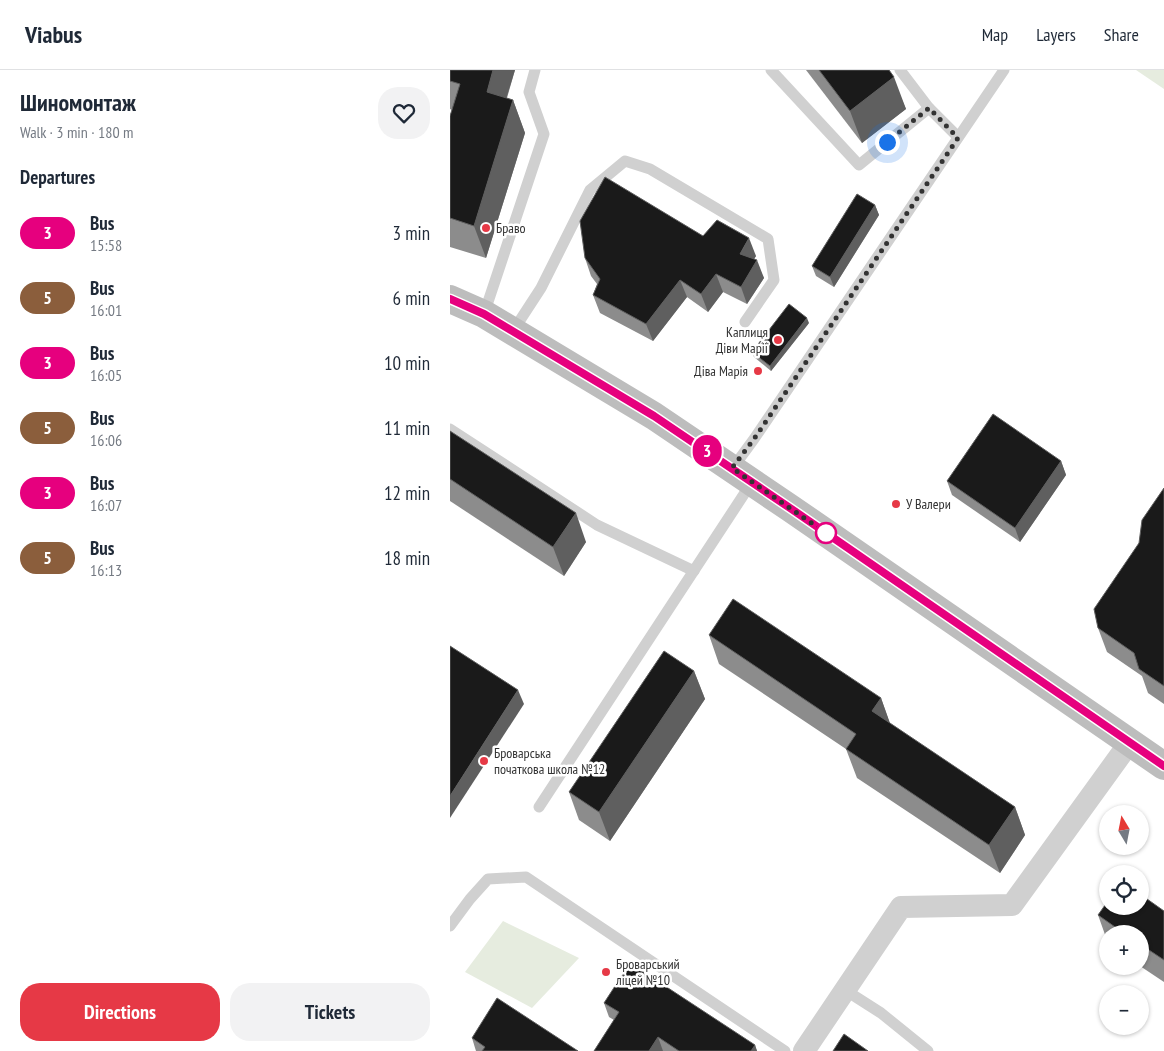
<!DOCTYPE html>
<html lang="en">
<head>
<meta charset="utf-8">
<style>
  body { margin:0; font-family:"PT Sans Narrow",sans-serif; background:#f2f2f3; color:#1f2937; height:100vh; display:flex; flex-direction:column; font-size:19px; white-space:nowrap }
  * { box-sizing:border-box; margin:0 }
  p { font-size:16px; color:#747a83 }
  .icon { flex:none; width:28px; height:28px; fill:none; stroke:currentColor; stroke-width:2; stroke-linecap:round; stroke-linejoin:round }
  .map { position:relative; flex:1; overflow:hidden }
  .sheet { display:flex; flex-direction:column; background:#fff; width:450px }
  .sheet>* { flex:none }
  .badge { padding:0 10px; border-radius:16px; font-size:18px; line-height:32px }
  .needle { width:32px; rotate:350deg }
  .fabs { position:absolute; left:649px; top:735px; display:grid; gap:10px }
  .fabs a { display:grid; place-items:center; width:50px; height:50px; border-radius:50%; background:#fff; box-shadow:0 1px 4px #0004; font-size:25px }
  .you { position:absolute; width:25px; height:25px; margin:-12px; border:4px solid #fff; border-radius:50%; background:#1a73e8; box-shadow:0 0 0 8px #1a73e833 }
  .map>.badge { position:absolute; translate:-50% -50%; box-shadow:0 0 0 2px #fff }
  h2 { padding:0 20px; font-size:19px; line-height:45px }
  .round { display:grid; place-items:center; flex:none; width:52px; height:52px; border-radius:20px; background:#f2f2f3 }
  .head { display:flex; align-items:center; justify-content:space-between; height:85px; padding:0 20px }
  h1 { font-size:24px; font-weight:700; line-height:38px }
  .primary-button { display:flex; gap:10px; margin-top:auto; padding:10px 20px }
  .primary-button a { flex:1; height:58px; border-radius:20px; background:#e63946; color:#fff; font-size:20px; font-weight:700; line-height:58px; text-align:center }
  .primary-button a+a { background:#f2f2f3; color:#1f2937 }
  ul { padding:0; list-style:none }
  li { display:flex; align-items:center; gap:15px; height:65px; padding:0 20px }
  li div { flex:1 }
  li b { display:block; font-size:19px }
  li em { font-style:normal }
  li .badge { min-width:55px; font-weight:700; text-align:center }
  header { display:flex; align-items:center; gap:30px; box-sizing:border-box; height:70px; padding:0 25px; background:#fff; border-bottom:1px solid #e0e1e3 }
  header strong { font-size:24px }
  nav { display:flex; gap:28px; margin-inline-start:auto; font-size:18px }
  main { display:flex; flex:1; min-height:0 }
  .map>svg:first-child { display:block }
  .park { fill:#e6ecdf }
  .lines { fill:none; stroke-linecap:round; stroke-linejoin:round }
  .service { stroke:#d0d0d0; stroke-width:11 }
  .minor { stroke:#d0d0d0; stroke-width:22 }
  .secondary { stroke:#bdbdbd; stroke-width:28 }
  .wall { fill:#8c8c8c }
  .shaded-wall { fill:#5f5f5f }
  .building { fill:#1a1a1a; stroke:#5f5f5f }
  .line-casing { stroke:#fff; stroke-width:11 }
  .line { stroke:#e6007e; stroke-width:8 }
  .walk { stroke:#333; stroke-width:5; stroke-dasharray:0 9 }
  .poi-dot { fill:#e63946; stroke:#fff; stroke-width:2 }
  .stop-dot { fill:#fff; stroke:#e6007e; stroke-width:2.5 }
  .labels { text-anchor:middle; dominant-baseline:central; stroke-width:5; stroke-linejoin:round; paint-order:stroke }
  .poi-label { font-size:14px; fill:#333; stroke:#fff; text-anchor:start }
</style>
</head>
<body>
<header>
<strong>Viabus</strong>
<nav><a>Map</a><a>Layers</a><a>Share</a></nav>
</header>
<main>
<section class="sheet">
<div class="head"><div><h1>Шиномонтаж</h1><p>Walk · 3 min · 180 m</p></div><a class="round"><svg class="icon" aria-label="heart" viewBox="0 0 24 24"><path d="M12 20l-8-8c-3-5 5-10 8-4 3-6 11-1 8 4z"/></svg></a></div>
<h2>Departures</h2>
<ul>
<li><span class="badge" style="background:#e6007e;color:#fff">3</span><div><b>Bus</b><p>15:58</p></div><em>3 min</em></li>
<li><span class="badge" style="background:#8b5e3c;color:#fff">5</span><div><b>Bus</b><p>16:01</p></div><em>6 min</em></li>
<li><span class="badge" style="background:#e6007e;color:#fff">3</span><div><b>Bus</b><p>16:05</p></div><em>10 min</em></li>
<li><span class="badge" style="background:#8b5e3c;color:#fff">5</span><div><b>Bus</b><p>16:06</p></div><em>11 min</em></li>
<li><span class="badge" style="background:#e6007e;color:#fff">3</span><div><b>Bus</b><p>16:07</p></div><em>12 min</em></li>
<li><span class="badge" style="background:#8b5e3c;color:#fff">5</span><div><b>Bus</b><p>16:13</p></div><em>18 min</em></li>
</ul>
<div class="primary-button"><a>Directions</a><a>Tickets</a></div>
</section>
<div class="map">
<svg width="714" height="981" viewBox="0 0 714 981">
  <rect width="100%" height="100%" fill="#fff"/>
  <g class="park">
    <polygon points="686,0 714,0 714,19"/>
    <polygon points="53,851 129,888 82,938 15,902"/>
  </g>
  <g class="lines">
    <g class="service">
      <polyline points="321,0 409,95 479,38"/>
      <polyline points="450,0 479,38 508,67"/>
      <polyline points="34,244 94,64 79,22 85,0"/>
      <polyline points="63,261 91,218 140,120 175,91 200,99 318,169 324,210 295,252"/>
      <polyline points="0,359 147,455 244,501"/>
      <polyline points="282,399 304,369 554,0"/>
      <polyline points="89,737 302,412"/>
      <polyline points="0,856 20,829 38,809 76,807 335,981"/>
      <polyline points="395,920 431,943 478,981"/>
    </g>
    <polyline class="minor" points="354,981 451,837 562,835 680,672"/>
    <polyline class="secondary" points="0,229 34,244 204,346 340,438 714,696"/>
  </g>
  <g class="wall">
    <polygon points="0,0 65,0 57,28 63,30 75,63 36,188 0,177 0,46 2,40 0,39"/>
    <polygon points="356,0 439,0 456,39 412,73"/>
    <polygon points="425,135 429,145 384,217 366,206 362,196"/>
    <polygon points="253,166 306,186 304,189 314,208 297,234 273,222 258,242 237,227 203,271 150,243 143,225 147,214 141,206 135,188"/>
    <polygon points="359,253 321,301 304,287 302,282"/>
    <polygon points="0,361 136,472 114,506 0,431"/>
    <polygon points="611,391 616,405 570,472 502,425 497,411"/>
    <polygon points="714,418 714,634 698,623 692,606 657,582 648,558 689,473"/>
    <polygon points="259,565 431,628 440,654 565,737 575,765 550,803 407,708 396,679 269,594"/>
    <polygon points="244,601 255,629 160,771 129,750 119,722"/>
    <polygon points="714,841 714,912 690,896 690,864 658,864 658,873 648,845"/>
    <polygon points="154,933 305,975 307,981 144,981 164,950 159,947"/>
    <polygon points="22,968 128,981 26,981"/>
  </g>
  <g class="shaded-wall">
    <polygon points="43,0 65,0 48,55 37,22"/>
    <polygon points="444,7 456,39 412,73 400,41"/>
    <polygon points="63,30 75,63 36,188 24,156"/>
    <polygon points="425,135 429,145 384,217 380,207"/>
    <polygon points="299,168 306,186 296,202 290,184"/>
    <polygon points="307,190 314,208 297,234 291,217"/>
    <polygon points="266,204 273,222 258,242 251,224"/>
    <polygon points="230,210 237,227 203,271 196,254"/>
    <polygon points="357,248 359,253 321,301 320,296"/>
    <polygon points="611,391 616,405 570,472 565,458"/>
    <polygon points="126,443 136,472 114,506 103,477"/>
    <polygon points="244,601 255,629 160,771 149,742"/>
    <polygon points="68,620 74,634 0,748 0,726"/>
    <polygon points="431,628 441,656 422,641"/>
    <polygon points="565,737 575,765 550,803 539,775"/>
    <polygon points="208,967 213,981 199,981"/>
    <polygon points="305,975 307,981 301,981"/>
  </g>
  <g class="building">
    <polygon points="0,0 43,0 37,22 63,30 24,156 0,148 0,46 10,14 0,11"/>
    <polygon points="369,0 439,0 444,7 400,41"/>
    <polygon points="155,107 253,166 267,150 299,168 290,184 307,190 291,217 266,204 251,224 230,210 196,254 143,225 150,209 135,188 130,151"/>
    <polygon points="407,124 425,135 380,207 362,196"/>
    <polygon points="339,234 357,248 320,296 302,282"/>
    <polygon points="543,344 611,391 565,458 497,411"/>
    <polygon points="0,361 126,443 103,477 0,409"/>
    <polygon points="714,418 714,616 689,599 684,583 648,558 644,539 689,473 692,450"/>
    <polygon points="283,529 431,628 422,641 565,737 539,775 396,679 406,664 259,565"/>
    <polygon points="0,576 68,620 0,726"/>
    <polygon points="214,581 244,601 149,742 119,722"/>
    <polygon points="690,824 714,841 714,890 690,874 690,864 675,864 648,845 658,831 658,836 690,836"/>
    <polygon points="180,893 305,975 301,981 229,981 208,967 199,981 144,981 169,942 154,933"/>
    <polygon points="47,928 128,981 32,981 35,977 22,968"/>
    <polygon points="394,964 418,981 383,981"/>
  </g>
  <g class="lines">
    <defs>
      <polyline id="line" points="0,229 34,244 204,346 340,438 714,696"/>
    </defs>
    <use href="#line" class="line-casing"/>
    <use href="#line" class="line"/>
    <polyline class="walk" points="376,463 282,398 304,369 508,68 479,38 437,72"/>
  </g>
  <g class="poi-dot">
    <circle cx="36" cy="158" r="5"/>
    <circle cx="328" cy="270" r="5"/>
    <circle cx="308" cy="301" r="5"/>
    <circle cx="446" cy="434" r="5"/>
    <circle cx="34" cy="691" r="5"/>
    <circle cx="156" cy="902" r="5"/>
  </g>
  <circle class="stop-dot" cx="376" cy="463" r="10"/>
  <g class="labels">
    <g class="poi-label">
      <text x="46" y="158">Браво</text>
      <text x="318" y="262" text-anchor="end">Каплиця<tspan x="318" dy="16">Діви Марії</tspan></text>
      <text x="298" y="301" text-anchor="end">Діва Марія</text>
      <text x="456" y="434">У Валери</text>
      <text x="44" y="683">Броварська<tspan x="44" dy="16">початкова школа №12</tspan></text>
      <text x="166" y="894">Броварський<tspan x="166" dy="16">ліцей №10</tspan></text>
    </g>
  </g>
</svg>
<div class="fabs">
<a><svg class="needle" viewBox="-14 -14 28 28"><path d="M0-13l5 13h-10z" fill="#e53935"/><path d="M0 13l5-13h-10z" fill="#747a83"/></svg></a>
<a><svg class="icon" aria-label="locate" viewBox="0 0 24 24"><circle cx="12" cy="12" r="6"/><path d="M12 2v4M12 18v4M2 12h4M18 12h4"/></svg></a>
<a>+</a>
<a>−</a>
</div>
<div class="you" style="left:437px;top:72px"></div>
<b class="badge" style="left:257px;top:381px;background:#e6007e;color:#fff">3</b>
</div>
</main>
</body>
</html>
